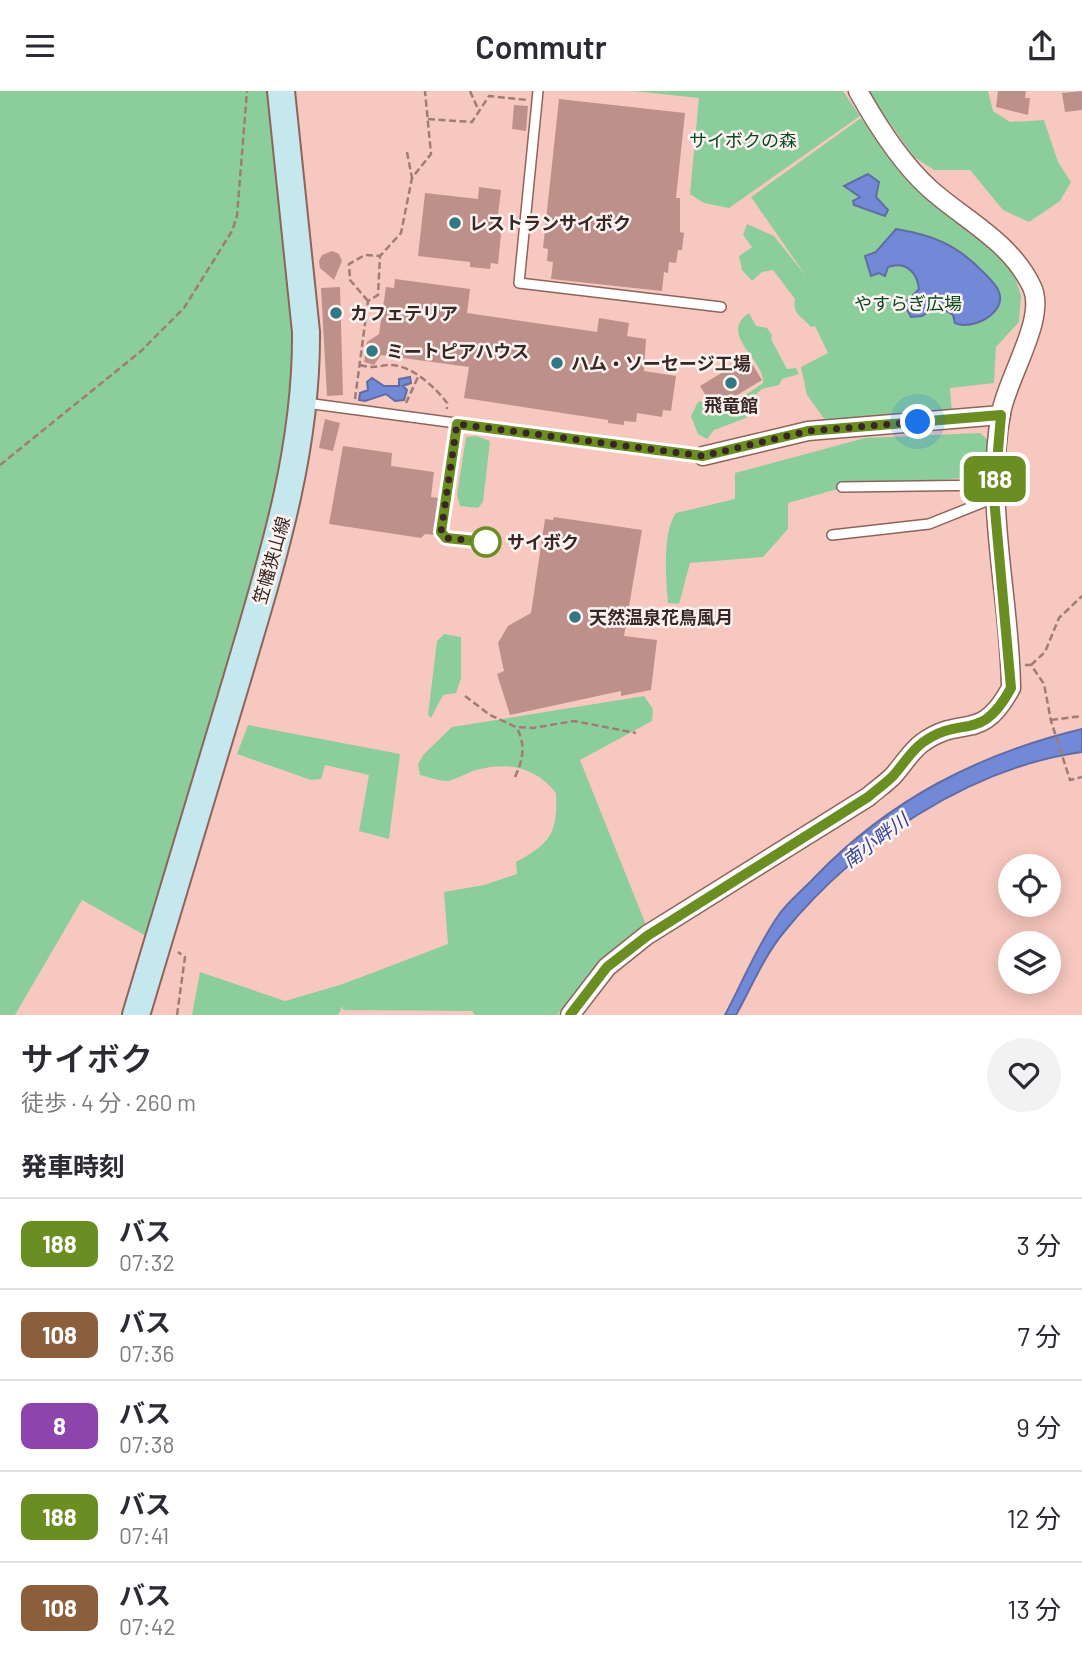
<!DOCTYPE html>
<html lang="ja">
<head>
<meta charset="utf-8">
<style>
  body { margin:0; font-family:Barlow,"Noto Sans JP",sans-serif; background:#f2f2f3; color:#2b2b33; height:100vh; display:flex; flex-direction:column; font-size:26px; white-space:nowrap }
  * { box-sizing:border-box; margin:0 }
  p { font-size:23px; color:#7c7c81 }
  .icon { flex:none; width:38px; height:38px; fill:none; stroke:currentColor; stroke-width:2; stroke-linecap:round; stroke-linejoin:round }
  .map { position:relative; height:924px; overflow:hidden }
  .details { display:flex; flex-direction:column; background:#fff; flex:1 }
  .details>* { flex:none }
  .badge { padding:0 14px; border-radius:10px; font-size:24px; line-height:46px }
  .tools { position:absolute; left:998px; top:763px; display:grid; gap:14px }
  .tools a { display:grid; place-items:center; width:63px; height:63px; border-radius:50%; background:#fff; box-shadow:0 4px 18px #0003; font-size:35px }
  .you { position:absolute; width:35px; height:35px; margin:-18px; border:5px solid #fff; border-radius:50%; background:#1a73e8; box-shadow:0 0 0 10px #1a73e833 }
  .map>.badge { position:absolute; translate:-50% -50%; box-shadow:0 0 0 4px #fff }
  h2 { padding:0 21px; font-size:26px; line-height:63px }
  .round { display:grid; place-items:center; flex:none; width:74px; height:74px; border-radius:37px; background:#f2f2f3 }
  .head { display:flex; align-items:center; justify-content:space-between; height:119px; padding:0 21px }
  h1 { font-size:33px; font-weight:600; line-height:52px }
  ul { padding:0; list-style:none }
  li { display:flex; align-items:center; gap:21px; height:91px; padding:0 21px; border-top:2px solid #e1e1e2 }
  li div { flex:1 }
  li b { display:block; font-size:26px }
  li em { font-style:normal }
  li .badge { min-width:77px; font-weight:700; text-align:center }
  header { display:flex; justify-content:space-between; align-items:center; height:91px; padding:0 21px; background:#fff; font-size:32px; font-weight:600 }
  .map>svg:first-child { display:block }
  .green { fill:#8cce9b }
  .water { fill:#7289d8; stroke:#616ca2; stroke-width:2 }
  .building { fill:#bd9189 }
  .lines { fill:none; stroke-linecap:round; stroke-linejoin:round }
  .lane-casing { stroke:#8d645c; stroke-width:12 }
  .street-casing { stroke:#8d645c; stroke-width:21 }
  .secondary-casing { stroke:#8d645c; stroke-width:30 }
  .path { stroke:#9e7d77; stroke-width:2.5; stroke-dasharray:7 3.5; stroke-linecap:butt }
  .lane { stroke:#fff; stroke-width:9 }
  .street { stroke:#fff; stroke-width:18 }
  .secondary { stroke:#c5e8ee; stroke-width:26 }
  .line-casing { stroke:#fff; stroke-width:16 }
  .line { stroke:#6b8e23; stroke-width:10 }
  .walk { stroke:#392724; stroke-width:7; stroke-dasharray:0 12.6 }
  .poi-dot { fill:#317884; stroke:#fdf3f1; stroke-width:2.5 }
  .stop-dot { fill:#fff; stroke:#6b8e23; stroke-width:3.5 }
  .labels { text-anchor:middle; dominant-baseline:central; stroke-width:5; stroke-linejoin:round; paint-order:stroke }
  .park-label { font-size:18px; fill:#094922; stroke:#fdf3f1 }
  .poi-label { font-size:18px; font-weight:bold; fill:#392724; stroke:#fdf3f1; text-anchor:start }
  .stop-label { font-size:18px; font-weight:bold; fill:#392724; stroke:#fdf3f1; text-anchor:start }
  .street-label { font-size:18px; fill:#392724; stroke:#fdf3f1 }
  .water-label { font-size:19px; font-style:italic; fill:#31429f; stroke:#fdf3f1 }
</style>
</head>
<body>
<header><svg class="icon" aria-label="menu" viewBox="0 0 24 24"><path d="M4 6h16M4 12h16M4 18h16"/></svg>Commutr<svg class="icon" aria-label="share" viewBox="0 0 24 24"><path d="M12 15V3M7 8l5-5 5 5M5 13v7h14v-7"/></svg></header>
<div class="map">
<svg width="1082" height="924" viewBox="0 0 1082 924">
  <rect width="100%" height="100%" fill="#f7c8bf"/>
  <g class="green">
    <path d="M0 0H270L294 219 296 309 285 380 190 716C169 757 160 802 146 845L82 809 15 924H0Z"/>
    <polygon points="633,0 843,0 860,25 729,117 704,112 690,103 699,7"/>
    <polygon points="867,0 988,0 993,20 1010,31 1044,29 1058,71 1071,91 1060,110 1029,131 1003,119 970,79 934,79 914,66"/>
    <path d="M861 27 921 104 995 158 1014 183 1021 205 1019 231 996 256 994 292 950 297 952 322 825 329 807 304 801 276 828 262 815 235 811 236C802 225 792 224 795 208L773 179 762 181 752 190 742 179 739 165 752 156 743 144 747 133 774 145 806 185 751 106Z"/>
    <path d="M749 222 756 235 767 237 772 244 771 248 787 278 796 277 799 283 782 288 779 294 762 298 748 310 746 327 714 339 707 348 698 343 691 325 698 311 703 310 716 324 763 292C766 270 717 243 749 222Z"/>
    <path d="M980 342 992 352 989 380 983 385 834 399 788 412V438L763 466 690 472 679 513 668 512C666 489 662 440 676 422L735 408V382L865 347Z"/>
    <polygon points="476,345 490,350 483,411 478,417 460,415 457,404 466,346"/>
    <polygon points="444,543 461,546 461,587 456,602 443,604 431,627 428,624 437,550"/>
    <path d="M644 605 653 618 652 630 580 669 646 834 603 868 557 924H475L472 920 343 919V915L338 924H192L200 881 285 910 343 893 448 853 444 801 484 794 517 783 516 771C550 752 558 743 556 702 535 675 506 670 473 680 465 683 455 689 447 690 439 690 428 686 420 684L418 673 424 663 452 636Z"/>
    <polygon points="248,634 400,663 389,748 359,740 369,684 325,674 321,688 311,689 237,663"/>
  </g>
  <g class="water">
    <polygon points="868,83 879,91 876,106 888,119 885,125 854,114 853,110 860,106 844,95"/>
    <path d="M896 138C932 144 956 153 982 180 988 186 996 193 999 201 1007 222 972 240 955 232L953 224 939 215 922 225 911 226 904 213 919 198C917 181 906 170 888 176L885 185 879 182 871 185 865 165 876 161Z"/>
    <polygon points="410,286 411,292 403,295 407,299 404,309 395,310 386,303 365,310 359,309 360,302 368,299 367,291 372,287 384,295 399,295 399,288"/>
    <path d="M1082 638V661C968 677 856 753 784 841 764 865 751 897 736 924H725C742 892 757 855 778 825 787 811 803 799 815 786 889 709 978 663 1082 638Z"/>
  </g>
  <g class="building">
    <polygon points="998,0 1026,0 1025,7 1030,7 1028,24 996,16"/>
    <polygon points="1082,0 1082,19 1065,21 1062,2"/>
    <polygon points="559,8 685,22 676,107 680,107 680,141 684,142 682,159 678,159 676,172 669,171 668,182 664,181 662,200 551,188 553,171 547,170 548,158 543,157"/>
    <polygon points="514,14 528,15 526,40 512,38"/>
    <polygon points="479,96 501,99 497,132 502,133 498,173 491,172 490,178 470,176 470,171 418,165 425,102 478,108"/>
    <polygon points="332,160 339,163 342,170 334,189 320,177 319,170 322,164"/>
    <polygon points="395,188 470,198 467,222 597,241 599,227 629,232 627,245 646,248 644,280 676,285 671,320 663,319 662,326 637,322 636,331 624,330 624,334 608,332 608,329 464,307 469,276 381,264 374,274 364,271 367,251 379,243 386,196 394,197"/>
    <polygon points="340,196 343,304 327,305 321,197"/>
    <polygon points="748,266 762,289 714,318 700,295"/>
    <polygon points="325,328 340,332 333,360 319,357"/>
    <polygon points="343,355 392,362 391,375 434,381 431,406 439,407 435,444 425,443 421,447 329,433"/>
    <polygon points="554,426 642,439 624,545 657,549 651,599 621,605 621,600 510,624 497,583 504,580 498,552 508,535 531,522 545,428 553,429"/>
  </g>
  <g class="lines">
    <defs>
      <g id="lane">
        <polyline points="538,0 519,192 721,216"/>
        <polyline points="306,312 703,365"/>
        <polyline points="457,333 441,441 446,447 486,451"/>
        <polyline points="842,396 994,394"/>
        <polyline points="832,444 929,433 994,407"/>
      </g>
      <g id="street">
        <polyline points="703,365 808,340 1001,324"/>
        <path d="M570 924 607 876 647 844 868 706C876 699 885 693 893 685 903 674 911 660 922 652 963 622 980 654 1011 597 1010 505 984 415 1001 322 1007 287 1047 227 1032 196 1011 151 966 130 930 98 901 72 877 34 858 0"/>
      </g>
      <path id="secondary" d="M136 924C169 812 203 700 237 588 271 473 307 362 306 241L281 0"/>
    </defs>
    <use href="#lane" class="lane-casing"/>
    <use href="#street" class="street-casing"/>
    <use href="#secondary" class="secondary-casing"/>
    <g class="path">
      <polyline points="470,0 478,18"/>
      <polyline points="428,28 472,31 489,5 527,9"/>
      <polyline points="407,61 412,87"/>
      <polyline points="368,210 350,189 349,173 365,164 380,165"/>
      <path d="M360 274C371 277 376 276 387 274 410 272 435 296 447 312V318"/>
      <polyline points="355,308 368,210 378,204 380,165 401,142 412,87 431,63 425,0"/>
      <polyline points="406,312 418,286"/>
      <polyline points="0,374 140,261 184,217 232,140 237,125 247,0"/>
      <polyline points="1025,574 1031,574 1044,593 1051,630 1070,689 1082,686"/>
      <polyline points="1031,574 1045,561 1059,527 1082,505"/>
      <polyline points="465,605 490,624 516,636 533,637 574,630 636,642"/>
      <polyline points="1051,629 1082,625"/>
      <path d="M515 686C523 668 526 655 517 637"/>
      <polyline points="177,924 185,866 178,861"/>
    </g>
    <use href="#lane" class="lane"/>
    <use href="#street" class="street"/>
    <use href="#secondary" class="secondary"/>
  </g>
  <g class="lines">
    <defs>
      <path id="line" d="M486 451 446 447 441 441 457 333 703 365 808 340 1001 324 994 407 1011 597C980 654 963 622 922 652 911 660 903 674 893 685 885 693 876 699 868 706L647 845 607 876 570 924"/>
    </defs>
    <use href="#line" class="line-casing"/>
    <use href="#line" class="line"/>
    <polyline class="walk" points="486,451 446,447 441,441 457,333 703,365 808,340 918,331"/>
  </g>
  <g class="poi-dot">
    <circle cx="455" cy="132" r="7"/>
    <circle cx="336" cy="222" r="7"/>
    <circle cx="372" cy="260" r="7"/>
    <circle cx="557" cy="272" r="7"/>
    <circle cx="731" cy="292" r="7"/>
    <circle cx="575" cy="526" r="7"/>
  </g>
  <circle class="stop-dot" cx="486" cy="451" r="14"/>
  <g class="labels">
    <g class="park-label">
      <text x="743" y="49">サイボクの森</text>
      <text x="908" y="212">やすらぎ広場</text>
    </g>
    <g class="poi-label">
      <text x="469" y="132">レストランサイボク</text>
      <text x="350" y="222">カフェテリア</text>
      <text x="386" y="260">ミートピアハウス</text>
      <text x="571" y="272">ハム・ソーセージ工場</text>
      <text x="731" y="314" text-anchor="middle">飛竜館</text>
      <text x="589" y="526">天然温泉花鳥風月</text>
    </g>
    <g class="stop-label">
      <text x="507" y="451">サイボク</text>
    </g>
    <g class="street-label">
      <text transform="translate(271 469) rotate(-74)">笠幡狭山線</text>
    </g>
    <g class="water-label">
      <text transform="translate(875 749) rotate(-37)">南小畔川</text>
    </g>
  </g>
</svg>
<div class="tools">
<a><svg class="icon" aria-label="locate" viewBox="0 0 24 24"><circle cx="12" cy="12" r="6"/><path d="M12 2v4M12 18v4M2 12h4M18 12h4"/></svg></a>
<a><svg class="icon" aria-label="layers" viewBox="0 0 24 24"><path d="M12 4l9 5-9 5-9-5zM3 14l9 5 9-5"/></svg></a>
</div>
<div class="you" style="left:918px;top:331px"></div>
<b class="badge" style="left:995px;top:388px;background:#6b8e23;color:#fff">188</b>
</div>
<section class="details">
<div class="head"><div><h1>サイボク</h1><p>徒歩 · 4 分 · 260 m</p></div><a class="round"><svg class="icon" aria-label="heart" viewBox="0 0 24 24"><path d="M12 20l-8-8c-3-5 5-10 8-4 3-6 11-1 8 4z"/></svg></a></div>
<h2>発車時刻</h2>
<ul>
<li><span class="badge" style="background:#6b8e23;color:#fff">188</span><div><b>バス</b><p>07:32</p></div><em>3 分</em></li>
<li><span class="badge" style="background:#8b5e3c;color:#fff">108</span><div><b>バス</b><p>07:36</p></div><em>7 分</em></li>
<li><span class="badge" style="background:#8e44ad;color:#fff">8</span><div><b>バス</b><p>07:38</p></div><em>9 分</em></li>
<li><span class="badge" style="background:#6b8e23;color:#fff">188</span><div><b>バス</b><p>07:41</p></div><em>12 分</em></li>
<li><span class="badge" style="background:#8b5e3c;color:#fff">108</span><div><b>バス</b><p>07:42</p></div><em>13 分</em></li>
</ul>
</section>
</body>
</html>
